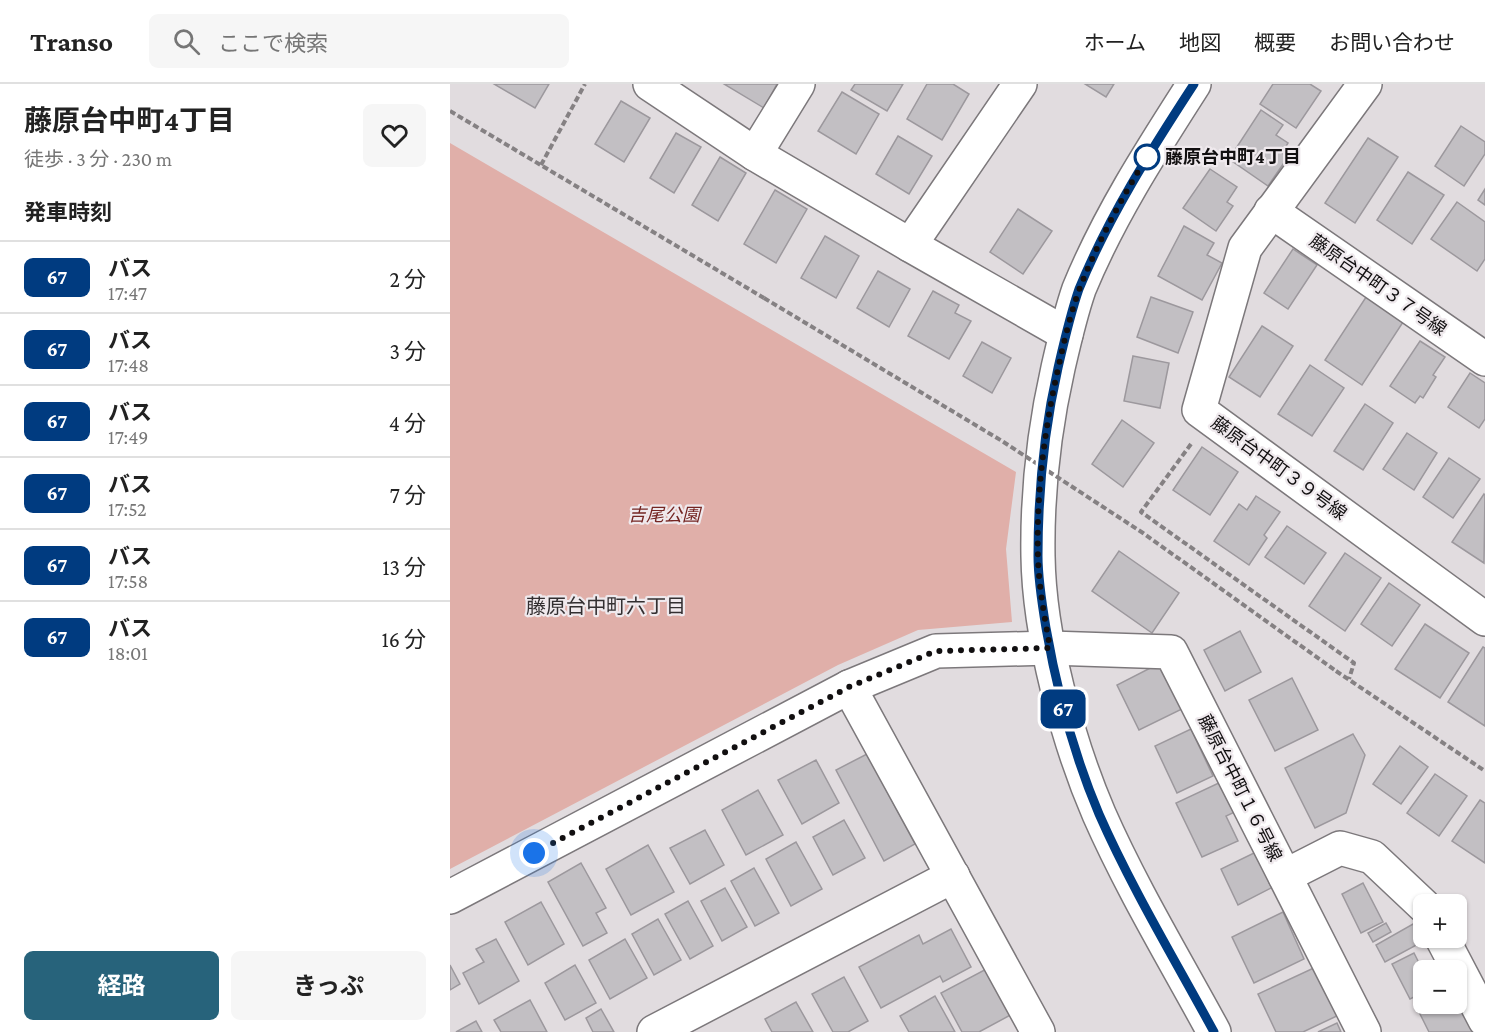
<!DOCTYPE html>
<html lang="ja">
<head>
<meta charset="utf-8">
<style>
  body { margin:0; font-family:"Crimson Pro","Noto Sans JP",serif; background:#f6f6f6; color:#222; height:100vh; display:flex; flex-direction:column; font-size:22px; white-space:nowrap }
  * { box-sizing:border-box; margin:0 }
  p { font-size:20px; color:#767676 }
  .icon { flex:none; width:33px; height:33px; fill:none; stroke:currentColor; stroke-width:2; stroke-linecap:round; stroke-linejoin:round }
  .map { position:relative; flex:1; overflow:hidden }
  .details { display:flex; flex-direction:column; background:#fff; width:450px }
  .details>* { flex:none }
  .badge { padding:0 12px; border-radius:9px; font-size:21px; line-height:39px }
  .buttons { position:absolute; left:963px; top:810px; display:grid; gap:12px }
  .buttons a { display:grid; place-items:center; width:54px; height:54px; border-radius:9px; background:#fff; box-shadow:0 2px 4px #0004; font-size:30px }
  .you { position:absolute; width:30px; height:30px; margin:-15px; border:4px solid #fff; border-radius:50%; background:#1a73e8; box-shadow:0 0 0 9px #1a73e833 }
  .map>.badge { position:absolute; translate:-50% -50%; box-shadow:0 0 0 3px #fff }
  h2 { padding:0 24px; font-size:22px; line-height:54px }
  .round { display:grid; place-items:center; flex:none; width:63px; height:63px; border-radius:9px; background:#f6f6f6 }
  .overview { display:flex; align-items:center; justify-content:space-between; height:102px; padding:0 24px }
  h1 { font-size:28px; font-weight:700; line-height:45px }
  .action { display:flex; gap:12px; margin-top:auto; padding:12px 24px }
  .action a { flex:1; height:69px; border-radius:9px; background:#27637b; color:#fff; font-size:24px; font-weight:700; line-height:69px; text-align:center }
  .action a+a { background:#f6f6f6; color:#222 }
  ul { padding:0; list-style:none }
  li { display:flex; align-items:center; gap:18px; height:72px; padding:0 24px; border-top:2px solid #e0e0e0 }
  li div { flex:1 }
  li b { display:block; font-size:22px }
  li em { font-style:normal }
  li .badge { min-width:66px; font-weight:700; text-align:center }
  header { display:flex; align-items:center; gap:36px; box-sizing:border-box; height:84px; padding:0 30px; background:#fff; border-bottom:2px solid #e0e0e0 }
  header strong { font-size:28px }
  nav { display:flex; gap:33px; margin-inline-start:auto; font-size:21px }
  .search { width:420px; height:54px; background:#f6f6f6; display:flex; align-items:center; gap:15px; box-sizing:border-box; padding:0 21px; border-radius:9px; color:#767676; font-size:22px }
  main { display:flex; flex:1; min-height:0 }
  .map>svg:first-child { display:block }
  .green { fill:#e0afa9 }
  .building { fill:#c2bfc3; stroke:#9c989d; stroke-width:1.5 }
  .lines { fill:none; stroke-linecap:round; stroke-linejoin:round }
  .minor-casing { stroke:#7c787b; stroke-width:36 }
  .path { stroke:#858183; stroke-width:4; stroke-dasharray:6 3; stroke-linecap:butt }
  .minor { stroke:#fff; stroke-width:33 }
  .path-bridge { stroke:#858183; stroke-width:4; stroke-dasharray:6 3; stroke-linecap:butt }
  .line-casing { stroke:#fff; stroke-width:14 }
  .line { stroke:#003b80; stroke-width:9 }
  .walk { stroke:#110f10; stroke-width:6; stroke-dasharray:0 10.8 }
  .stop-dot { fill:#fff; stroke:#003b80; stroke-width:3 }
  .labels { text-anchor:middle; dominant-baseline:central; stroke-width:4.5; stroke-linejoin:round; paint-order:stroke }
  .stop-label { font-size:18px; font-weight:bold; fill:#110f10; stroke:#efe9ed; text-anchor:start }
  .street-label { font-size:18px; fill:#110f10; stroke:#efe9ed }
  .park-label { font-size:18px; font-style:italic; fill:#742522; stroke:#efe9ed }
  .neighbourhood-label { font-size:20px; fill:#332f31; stroke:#efe9ed }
</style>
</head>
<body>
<header>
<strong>Transo</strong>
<div class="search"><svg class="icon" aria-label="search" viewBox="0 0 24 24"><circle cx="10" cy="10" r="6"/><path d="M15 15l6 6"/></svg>ここで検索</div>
<nav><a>ホーム</a><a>地図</a><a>概要</a><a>お問い合わせ</a></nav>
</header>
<main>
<section class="details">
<div class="overview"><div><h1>藤原台中町4丁目</h1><p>徒歩 · 3 分 · 230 m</p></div><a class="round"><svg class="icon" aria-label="heart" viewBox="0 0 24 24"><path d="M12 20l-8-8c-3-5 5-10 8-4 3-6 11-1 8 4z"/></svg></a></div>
<h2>発車時刻</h2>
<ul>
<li><span class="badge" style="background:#003b80;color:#fff">67</span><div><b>バス</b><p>17:47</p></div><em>2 分</em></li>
<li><span class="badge" style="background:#003b80;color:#fff">67</span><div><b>バス</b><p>17:48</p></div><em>3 分</em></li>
<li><span class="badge" style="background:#003b80;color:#fff">67</span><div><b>バス</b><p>17:49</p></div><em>4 分</em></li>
<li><span class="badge" style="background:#003b80;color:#fff">67</span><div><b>バス</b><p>17:52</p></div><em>7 分</em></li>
<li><span class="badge" style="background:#003b80;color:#fff">67</span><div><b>バス</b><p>17:58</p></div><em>13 分</em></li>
<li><span class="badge" style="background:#003b80;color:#fff">67</span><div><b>バス</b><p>18:01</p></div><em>16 分</em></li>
</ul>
<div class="action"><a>経路</a><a>きっぷ</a></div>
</section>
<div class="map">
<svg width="1035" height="948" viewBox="0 0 1035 948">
  <rect width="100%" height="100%" fill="#e1dcdf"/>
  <polygon class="green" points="0,59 566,388 556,465 562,538 468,546 388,581 0,785"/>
  <g class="building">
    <polygon points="44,0 99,0 85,24"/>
    <polygon points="274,0 327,0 314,24"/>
    <polygon points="405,0 453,0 437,27 401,6"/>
    <polygon points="477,0 503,0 519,10 492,56 457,35"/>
    <polygon points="635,0 664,0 656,13"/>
    <polygon points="823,0 860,0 871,7 846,44 810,20"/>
    <polygon points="392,8 429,30 406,70 368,47"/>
    <polygon points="171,17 200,34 174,78 145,60"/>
    <polygon points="811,26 833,41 826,51 838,59 832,69 838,73 818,102 779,75"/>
    <polygon points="1011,42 1035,58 1035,70 1014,102 985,82"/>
    <polygon points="226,49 251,63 224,109 200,94"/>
    <polygon points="448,52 482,72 459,110 426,90"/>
    <polygon points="918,54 948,73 905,139 875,119"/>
    <polygon points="270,73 296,89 268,137 242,121"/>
    <polygon points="760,85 787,103 777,118 783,122 766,147 733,124"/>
    <polygon points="958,88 994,111 962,160 927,136"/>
    <polygon points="1035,105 1035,121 1028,116"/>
    <polygon points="325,106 357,125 326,179 294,160"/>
    <polygon points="1007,118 1035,138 1035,175 1027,187 981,155"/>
    <polygon points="568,125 602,147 573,190 540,168"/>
    <polygon points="734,142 764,159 757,171 772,179 752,216 708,192"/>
    <polygon points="375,152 409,172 386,214 351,194"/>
    <polygon points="843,165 867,181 838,225 814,209"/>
    <polygon points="428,187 460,205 439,243 407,224"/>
    <polygon points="483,207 509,221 505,229 521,237 499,275 458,252"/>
    <polygon points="920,207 957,232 912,301 875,276"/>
    <polygon points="701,213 743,228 728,269 687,253"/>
    <polygon points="812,242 843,262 810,313 779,293"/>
    <polygon points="970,257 995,273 983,291 986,293 973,314 970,312 965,319 940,302"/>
    <polygon points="532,258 561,274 542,309 513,292"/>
    <polygon points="683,272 719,279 710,324 674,317"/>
    <polygon points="860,281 894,304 862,352 828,330"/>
    <polygon points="1020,289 1035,299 1035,335 1029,344 998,323"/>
    <polygon points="915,320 943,339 913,386 884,367"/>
    <polygon points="672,336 704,359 673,403 642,380"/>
    <polygon points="957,349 987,369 964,406 933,385"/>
    <polygon points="752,363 788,388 760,431 723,406"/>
    <polygon points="999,374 1030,395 1003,434 973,413"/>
    <polygon points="1034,410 1035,411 1034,479 1002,458"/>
    <polygon points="806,412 830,428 814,451 817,454 799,481 764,457 789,420 797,426"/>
    <polygon points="837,442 876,469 854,500 815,473"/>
    <polygon points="669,467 729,509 702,549 642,507"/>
    <polygon points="895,469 931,494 895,547 859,522"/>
    <polygon points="939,499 970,521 942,562 911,540"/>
    <polygon points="975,540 1019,569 990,614 945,585"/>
    <polygon points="790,547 811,588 775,607 754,566"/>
    <polygon points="1033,563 1035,564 1035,642 998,618"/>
    <polygon points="710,579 732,625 689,646 667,601"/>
    <polygon points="842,594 868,646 825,667 799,616"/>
    <polygon points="741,645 763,692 727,709 705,662"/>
    <polygon points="903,650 915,671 896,729 865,744 835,684"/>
    <polygon points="950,662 978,683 951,720 923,700"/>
    <polygon points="417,670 465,760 434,777 386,686"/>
    <polygon points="366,676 389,719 352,740 328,696"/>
    <polygon points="985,690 1017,712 989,752 957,729"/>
    <polygon points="773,697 787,727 776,732 788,757 752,773 726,719"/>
    <polygon points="308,706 333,751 296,771 272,726"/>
    <polygon points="1030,716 1035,719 1035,779 1002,757"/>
    <polygon points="394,736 415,774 383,791 363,753"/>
    <polygon points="255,746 274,781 240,800 220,764"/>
    <polygon points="346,758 372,805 341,822 316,775"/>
    <polygon points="198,761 224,808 181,831 156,785"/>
    <polygon points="806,768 823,803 788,821 771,785"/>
    <polygon points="131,779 156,824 146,829 157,849 133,862 98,798"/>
    <polygon points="304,784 329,829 305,842 281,797"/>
    <polygon points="913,799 933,838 911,849 892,810"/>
    <polygon points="275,804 297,843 272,857 251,817"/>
    <polygon points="238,817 263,862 240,875 215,830"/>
    <polygon points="91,818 114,860 78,881 55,838"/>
    <polygon points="833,828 854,875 804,899 782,853"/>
    <polygon points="208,835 231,876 204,891 182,850"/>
    <polygon points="936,839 941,848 923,858 918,849"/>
    <polygon points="963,840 972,858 935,878 926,861"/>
    <polygon points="501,845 521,883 493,898 490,892 431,924 409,883 469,851 473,860"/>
    <polygon points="46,855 69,897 29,920 13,889 34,878 26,865"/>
    <polygon points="175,855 197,894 160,915 139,876"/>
    <polygon points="964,869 974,889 974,908 960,915 942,880"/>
    <polygon points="0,881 10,900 0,906"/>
    <polygon points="125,881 146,919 115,936 95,899"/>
    <polygon points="542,882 566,928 529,948 512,948 491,909"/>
    <polygon points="868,882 891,930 853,948 826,948 808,910"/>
    <polygon points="394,893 418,937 398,948 383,948 362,910"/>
    <polygon points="485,912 505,948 459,948 450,932"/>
    <polygon points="1006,914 1024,948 979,948 969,928 986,920 1006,920"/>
    <polygon points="80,916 97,948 51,948 44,936"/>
    <polygon points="346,918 363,948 322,948 315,935"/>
    <polygon points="151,925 164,948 143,948 136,934"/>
    <polygon points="26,937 32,948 6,948"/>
    <polygon points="887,939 891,948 868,948"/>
  </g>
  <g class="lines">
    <defs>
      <g id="minor">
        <polyline points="200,0 305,70 460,161 570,0"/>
        <path d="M744 0C701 67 659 132 629 205 620 231 614 258 608 284 594 346 587 409 588 472 589 552 618 658 649 730 682 805 725 876 764 948"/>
        <polyline points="915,0 795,164 749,326 1035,535"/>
        <polyline points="305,70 348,0"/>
        <polyline points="821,127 1035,275"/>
        <polyline points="460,161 616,250"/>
        <polyline points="399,603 588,948"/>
        <polyline points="835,792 890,764 922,773 974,822"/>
        <polyline points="0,813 399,603 486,567 600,564 721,568 914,948"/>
        <polyline points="992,854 1035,936"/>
        <polyline points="204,948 503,792"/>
      </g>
    </defs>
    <use href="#minor" class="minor-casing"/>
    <g class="path">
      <polyline points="0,27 314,214"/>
      <polyline points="91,81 135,0"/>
      <polyline points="741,360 691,428 904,579 899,595"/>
      <polyline points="886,587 1035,687"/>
    </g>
    <use href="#minor" class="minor"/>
    <polyline class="path-bridge" points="314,214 552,357 693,449 886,587"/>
  </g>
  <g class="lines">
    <defs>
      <path id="line" d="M744 0C701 66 659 132 629 205 620 231 614 258 608 284 594 346 588 409 588 472 588 496 592 520 596 544 607 607 624 671 649 730 682 805 725 876 764 948"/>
    </defs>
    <use href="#line" class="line-casing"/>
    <use href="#line" class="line"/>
    <path class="walk" d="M84 769 399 603 486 567 600 564C595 535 589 505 588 474 586 408 595 341 610 276 615 253 621 229 629 206 647 160 671 115 697 73"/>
  </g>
  <circle class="stop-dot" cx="697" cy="73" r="12"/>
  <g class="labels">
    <g class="stop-label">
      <text x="715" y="73">藤原台中町4丁目</text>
    </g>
    <g class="street-label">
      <text transform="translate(928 201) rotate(35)">藤原台中町３７号線</text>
      <text transform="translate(829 384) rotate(36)">藤原台中町３９号線</text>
      <text transform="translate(790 704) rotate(63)">藤原台中町１６号線</text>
    </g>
    <g class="park-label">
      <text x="214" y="431">吉尾公園</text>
    </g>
    <g class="neighbourhood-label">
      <text x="156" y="522">藤原台中町六丁目</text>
    </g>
  </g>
</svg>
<div class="buttons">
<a>+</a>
<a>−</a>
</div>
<div class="you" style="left:84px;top:769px"></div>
<b class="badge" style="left:613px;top:625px;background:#003b80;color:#fff">67</b>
</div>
</main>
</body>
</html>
